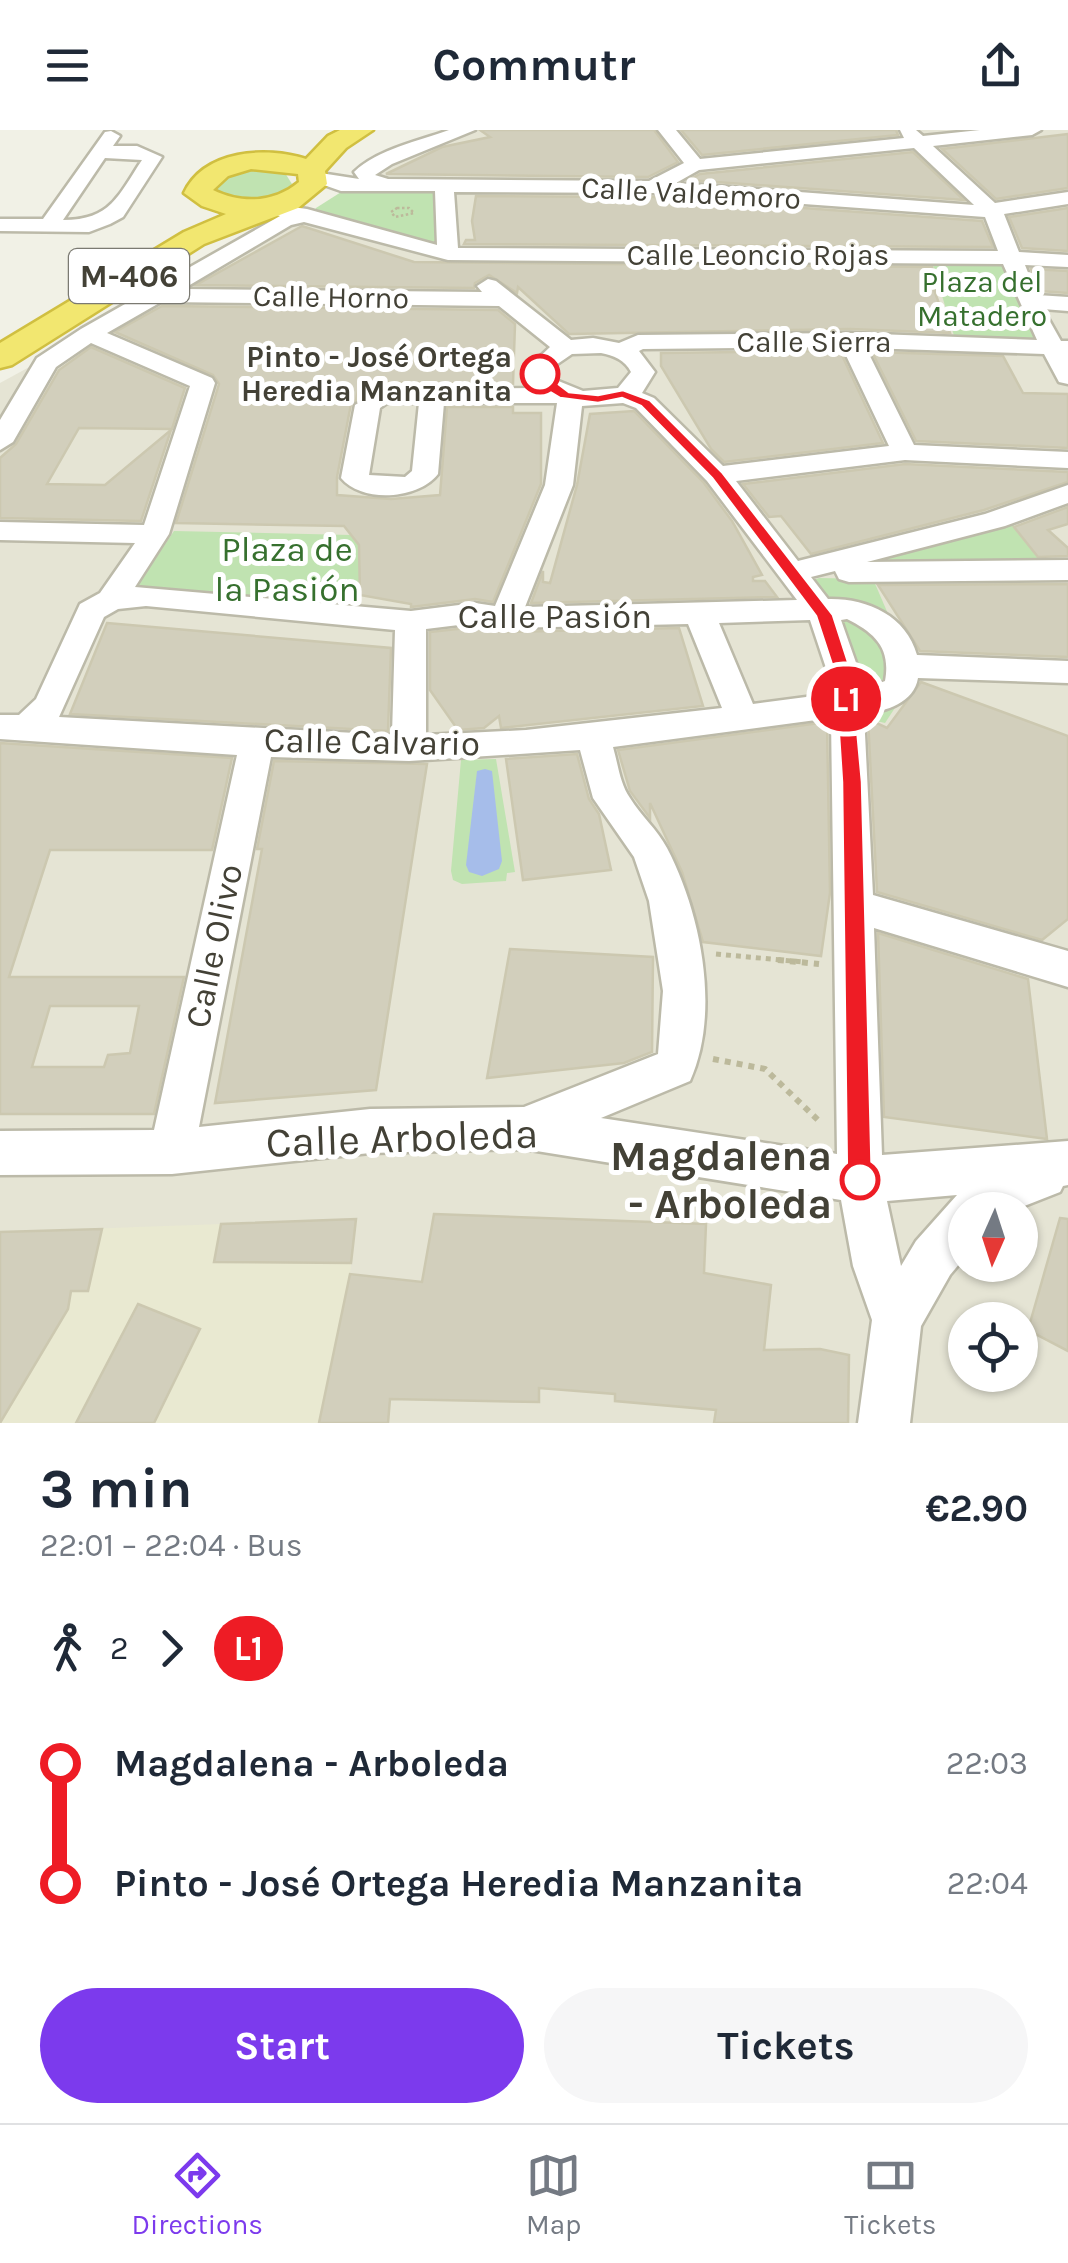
<!DOCTYPE html>
<html lang="en">
<head>
<meta charset="utf-8">
<style>
  body { margin:0; font-family:Karla,sans-serif; background:#f6f6f7; color:#1f2937; height:100vh; display:flex; flex-direction:column; font-size:38px; white-space:nowrap }
  * { box-sizing:border-box; margin:0 }
  p { font-size:32px; color:#747a83 }
  .icon { flex:none; width:55px; height:55px; fill:none; stroke:currentColor; stroke-width:2; stroke-linecap:round; stroke-linejoin:round }
  .map { position:relative; height:1293px; overflow:hidden }
  .details { display:flex; flex-direction:column; background:#fff; flex:1 }
  .details>* { flex:none }
  .badge { padding:0 20px; border-radius:32px; font-size:35px; line-height:65px }
  .needle { width:65px; rotate:183deg }
  .tools { position:absolute; left:948px; top:1062px; display:grid; gap:20px }
  .tools a { display:grid; place-items:center; width:90px; height:90px; border-radius:50%; background:#fff; box-shadow:0 2px 8px #0004; font-size:50px }
  .map>.badge { position:absolute; translate:-50% -50%; box-shadow:0 0 0 5px #fff }
  .legs { display:flex; align-items:center; gap:15px; height:110px; padding:0 40px; font-size:32px }
  .legs p { margin-inline-start:auto }
  .head { display:flex; align-items:center; justify-content:space-between; height:170px; padding:0 40px }
  h1 { font-size:55px; font-weight:700; line-height:75px }
  .button { display:flex; gap:20px; margin-top:auto; padding:20px 40px }
  .button a { flex:1; height:115px; border-radius:60px; background:#7c3aed; color:#fff; font-size:40px; font-weight:700; line-height:115px; text-align:center }
  .button a+a { background:#f6f6f7; color:#1f2937 }
  ul { padding:0 40px; list-style:none }
  li { display:flex; align-items:center; gap:35px; height:120px; font-size:38px }
  li i { display:grid; place-items:center; width:15px; height:100%; margin:0 12px; background:currentColor }
  li i::after { content:''; width:25px; height:25px; margin:-12px; border:8px solid; border-radius:50%; background:#fff }
  li p { margin-inline-start:auto }
  li:first-child i { background:linear-gradient(#0000 50%,currentColor 0) }
  li:last-child i { background:linear-gradient(currentColor 50%,#0000 0) }
  header { display:flex; justify-content:space-between; align-items:center; height:130px; padding:0 40px; background:#fff; font-size:45px; font-weight:700 }
  .menu { display:flex; justify-content:space-around; align-items:center; height:140px; border-top:2px solid #e0e1e3; background:#fff; font-size:28px; color:#747a83 }
  .menu a { display:grid; justify-items:center; gap:5px }
  .menu .active { color:#7c3aed }
  .map>svg:first-child { display:block }
  .residential { fill:#e5e4d4; fill-rule:evenodd }
  .education { fill:#e9e9d1 }
  .green { fill:#c0e3b1 }
  .water { fill:#a6bdea }
  .building { fill:#d2cfbc; stroke:#ccc8b0; stroke-width:2.5; fill-rule:evenodd }
  .lines { fill:none; stroke-linecap:round; stroke-linejoin:round }
  .minor-casing { stroke:#bcbaa9; stroke-width:5 }
  .highway-casing { stroke:#d0bf41; stroke-width:5 }
  .path-far2 { stroke:#bcb99b; stroke-width:2.5; stroke-dasharray:2.5 2.5; stroke-linecap:butt }
  .path-far1 { stroke:#bcb99b; stroke-width:5; stroke-dasharray:5 5; stroke-linecap:butt }
  .path { stroke:#bcb99b; stroke-width:6; stroke-dasharray:6 6; stroke-linecap:butt }
  .minor { fill:#fff; fill-rule:evenodd }
  .highway { fill:#f2e770; fill-rule:evenodd }
  .line-1 { fill:#ee1c25; stroke:#fff; stroke-width:2.5 }
  .stop-1-dot { fill:#fff; stroke:#ee1c25; stroke-width:5 }
  .labels { text-anchor:middle; dominant-baseline:central; stroke-width:10; stroke-linejoin:round; paint-order:stroke }
  .far-street-label { font-size:30px; fill:#434136; stroke:#fff }
  .far-park-label { font-size:30px; fill:#36702e; stroke:#fff }
  .far-stop-label { font-size:30px; font-weight:bold; fill:#434136; stroke:#fff; text-anchor:end }
  .shield { fill:#fff; stroke:#7b7a72; stroke-width:2.5 }
  .shield-label { font-size:32px; font-weight:bold; fill:#434136 }
  .park-label { font-size:35px; fill:#36702e; stroke:#fff }
  .street-label { font-size:35px; fill:#434136; stroke:#fff }
  .near-street-label { font-size:42px; fill:#434136; stroke:#fff }
  .near-stop-label { font-size:42px; font-weight:bold; fill:#434136; stroke:#fff; text-anchor:end }
</style>
</head>
<body>
<header><svg class="icon" aria-label="menu" viewBox="0 0 24 24"><path d="M4 6h16M4 12h16M4 18h16"/></svg>Commutr<svg class="icon" aria-label="share" viewBox="0 0 24 24"><path d="M12 15V3M7 8l5-5 5 5M5 13v7h14v-7"/></svg></header>
<div class="map">
<svg width="1068" height="1293" viewBox="0 0 1068 1293">
  <rect width="100%" height="100%" fill="#f1f1e6"/>
  <path class="residential" d="M451 0H1068V1293H0V253L299 90 448 124 436 59 350 55ZM965 1080H1020V1135H965ZM965 1190H1020V1245H965Z"/>
  <polygon class="education" points="356,1089 350,1144 408,1150 391,1252 388,1293 0,1293 0,1102"/>
  <g class="green">
    <path d="M260 37 285 43 292 54C271 77 240 71 213 65L210 53 229 41Z"/>
    <polygon points="349,57 436,59 436,116 313,84 316,78"/>
    <polygon points="931,129 1001,130 1036,208 1028,212 955,209"/>
    <polygon points="1012,393 1044,434 850,435"/>
    <polygon points="174,401 351,405 359,415 359,481 133,462"/>
    <polygon points="819,448 873,449 901,514 906,561 885,593 859,587 809,452"/>
    <polygon points="496,629 515,742 507,743 506,751 462,754 453,750 451,741 461,630"/>
  </g>
  <polygon class="water" points="485,639 492,641 502,731 499,739 482,746 469,742 466,735 477,641"/>
  <g class="building">
    <polygon points="480,0 654,0 678,32 648,47 386,44 442,17 490,7"/>
    <polygon points="681,0 896,0 898,5 702,25"/>
    <polygon points="1068,4 1068,58 996,69 942,19"/>
    <polygon points="913,22 964,70 689,50 700,44"/>
    <polygon points="476,66 653,67 982,91 993,117 464,114 466,110 475,110 472,91"/>
    <polygon points="1068,78 1068,121 1022,118 1009,87"/>
    <polygon points="302,96 414,132 932,137 939,161 934,160 950,203 850,199 569,204 518,157 517,163 489,145 475,153 474,158 196,155"/>
    <polygon points="1031,139 1068,141 1068,163 1040,161"/>
    <polygon points="162,176 498,180 515,194 513,254 360,252 356,270 351,274 337,347 337,365 391,369 440,365 447,277 513,277 513,283 541,283 541,354 493,472 475,469 411,477 411,474 360,465 359,415 344,396 176,393 219,254 213,245 115,202"/>
    <polygon points="91,217 185,258 172,299 79,298 47,354 105,355 171,300 141,391 0,388 0,328 16,314 59,240"/>
    <polygon points="840,221 883,313 724,332 711,319 661,236 661,223"/>
    <polygon points="872,222 1003,226 1023,263 1068,264 1068,318 916,311"/>
    <polygon points="634,281 704,353 732,391 762,445 753,447 753,451 765,451 777,467 531,473 543,441 543,452 550,453 577,355 590,284"/>
    <polygon points="905,334 1068,342 1068,352 984,380 811,424 781,386 769,387 743,354"/>
    <polygon points="1068,377 1068,394 1048,400 1068,418 1068,426 1038,427 1014,397"/>
    <polygon points="1068,454 1068,527 920,521 878,455"/>
    <polygon points="107,493 391,518 388,601 70,584"/>
    <polygon points="475,497 505,502 679,498 703,576 501,598 499,586 484,598 458,600 430,560 430,502"/>
    <polygon points="921,552 1068,606 1068,789 1042,810 877,762 868,589 887,598"/>
    <polygon points="827,592 830,763 821,826 703,812 682,742 650,673 650,688 630,661 618,620"/>
    <path d="M0 613 232 628 212 720H50L9 847H184L154 984H0ZM50 876H139L130 923 108 925 104 937H32Z"/>
    <polygon points="577,624 589,669 599,684 611,740 523,750 506,629"/>
    <polygon points="274,631 427,634 376,960 215,973 262,719 257,719"/>
    <polygon points="878,803 1028,849 1047,1009 884,987"/>
    <polygon points="510,819 653,827 652,922 624,933 487,948"/>
    <polygon points="434,1084 706,1094 704,1143 771,1155 764,1220 820,1219 849,1225 848,1293 714,1293 716,1280 615,1271 615,1264 539,1258 539,1272 390,1269 388,1293 319,1293 350,1144 422,1152"/>
    <polygon points="1060,1088 1068,1089 1068,1221 1028,1200"/>
    <polygon points="356,1089 351,1133 214,1132 221,1094"/>
    <polygon points="102,1099 88,1161 71,1161 68,1179 0,1293 0,1102"/>
    <polygon points="138,1174 200,1199 154,1293 76,1293"/>
  </g>
  <g class="lines">
    <defs>
      <g id="minor">
        <path d="M449 0H475L392 34 375 45 388 49 649 51 684 33 658 0H676L700 29 904 8 900 0H916L923 6 980 0H1041L1032 5 933 16 995 73 1068 62V74L1004 84 1019 122 1068 125V137L1025 135 1037 165 1068 167V181L1043 179 1061 211H1068V254L1059 252 1044 224 866 218 914 315 1068 322V338L905 330 736 351 798 431 985 384 1068 355V373L1005 396 867 432 1068 430V450L849 452 839 449 835 441 811 447 828 469C866 468 906 485 917 525L1068 531V553L918 548C914 573 886 581 864 584L873 765 1068 821V857L874 798 882 1025 1068 1011V1055L1063 1056 1060 1062 1014 1080H965V1127L950 1145 921 1196 910 1293H858L872 1190 853 1136 841 1070 524 1019 370 1023 172 1044 0 1045V1001L154 1000 237 625 0 609V585H19L36 569 80 474 100 463 135 413 0 410V392L144 395 190 256 91 213 56 237 13 312 0 320V290L37 228 81 199 280 86 263 81V73L307 79 437 115 435 61H341L304 48 314 42 359 49 354 42C378 19 419 11 449 0ZM914 18 974 75 676 53 699 40ZM454 62 653 63 985 87 998 121 458 118ZM304 92 448 130 1003 134 1037 210 850 203 638 205 619 213 593 208 571 210 496 151 488 149 477 156 482 162 183 159 291 95ZM161 172 499 176 550 217 529 237 535 258 382 259 355 275 341 348C363 374 419 369 438 344L444 273H557L545 355 495 476 475 473 411 481 135 457 169 404 215 253 212 248 107 203ZM842 217 889 316 723 336 654 268 642 263 655 242 639 221 643 219ZM601 223C613 225 625 230 631 242L618 258 583 261 556 250 553 237 572 224ZM387 273H419L412 341 405 347 369 345 380 278ZM623 273 636 278 707 351 797 470 525 477 573 355 582 276ZM146 476 395 500 392 605 59 587 104 487 118 479ZM847 489C875 503 891 518 885 551L862 560 860 544 841 490ZM810 490 828 544 829 564 753 574 719 493ZM475 493 505 498 688 494 722 578 526 600 426 605V499ZM831 588 837 1024 601 988 690 951C721 882 701 783 667 718 657 699 641 686 630 668 620 654 618 634 613 617ZM580 620 593 668 634 727 649 771 663 861 658 924 524 977 370 979 199 997 271 627 409 631ZM957 1065 916 1111 901 1136 887 1071Z"/>
        <path d="M111 1 120 6 113 16H137L162 27 123 87 110 94 89 102 0 101V89H43L105 2ZM105 28 142 30C118 66 111 90 63 90Z"/>
      </g>
      <path id="highway" d="M340 0H373L346 18 325 41 327 54 298 78 204 114 12 235 0 238V213L184 102 226 84 202 76 184 63C204 20 266 16 306 29L328 6ZM251 39 298 44 299 52C274 73 242 74 213 60L228 46Z"/>
    </defs>
    <use href="#minor" class="minor-casing"/>
    <use href="#highway" class="highway-casing"/>
    <polygon class="path-far2" points="397,78 409,78 414,83 395,87 391,82"/>
    <polyline class="path-far1" points="716,824 803,832"/>
    <g class="path">
      <polyline points="778,830 819,834"/>
      <polyline points="713,929 765,939 820,992"/>
    </g>
    <use href="#minor" class="minor"/>
    <use href="#highway" class="highway"/>
  </g>
  <polygon class="line-1" points="540,240 569,262 598,265 623,260 650,270 722,342 833,485 852,544 862,652 872,1050 869,1059 860,1063 851,1059 847,1050 842,652 835,544 816,486 712,348 641,276 622,268 598,273 560,268 540,256 534,244"/>
  <g class="stop-1-dot">
    <circle cx="540" cy="244" r="18"/>
    <circle cx="860" cy="1050" r="18"/>
  </g>
  <g class="labels">
    <g class="far-street-label">
      <text transform="translate(691 63) rotate(3)">Calle Valdemoro</text>
      <text x="758" y="125">Calle Leoncio Rojas</text>
      <text transform="translate(331 167) rotate(1)">Calle Horno</text>
      <text x="814" y="212">Calle Sierra</text>
    </g>
    <g class="far-park-label">
      <text x="982" y="152">Plaza del<tspan x="982" dy="34">Matadero</tspan></text>
    </g>
    <g class="far-stop-label">
      <text x="512" y="227">Pinto - José Ortega<tspan x="512" dy="34">Heredia Manzanita</tspan></text>
    </g>
    <rect class="shield" x="69" y="119" width="120" height="54" rx="8"/>
    <g class="shield-label">
      <text x="129" y="146">M-406</text>
    </g>
    <g class="park-label">
      <text x="287" y="419">Plaza de<tspan x="287" dy="40">la Pasión</tspan></text>
    </g>
    <g class="street-label">
      <text x="555" y="486">Calle Pasión</text>
      <text transform="translate(372 612) rotate(1)">Calle Calvario</text>
      <text transform="translate(214 816) rotate(-78)">Calle Olivo</text>
    </g>
    <g class="near-street-label">
      <text transform="translate(402 1008) rotate(-2)">Calle Arboleda</text>
    </g>
    <g class="near-stop-label">
      <text x="832" y="1026">Magdalena<tspan x="832" dy="48">- Arboleda</tspan></text>
    </g>
  </g>
</svg>
<div class="tools">
<a><svg class="needle" viewBox="-14 -14 28 28"><path d="M0-13l5 13h-10z" fill="#e53935"/><path d="M0 13l5-13h-10z" fill="#747a83"/></svg></a>
<a><svg class="icon" aria-label="locate" viewBox="0 0 24 24"><circle cx="12" cy="12" r="6"/><path d="M12 2v4M12 18v4M2 12h4M18 12h4"/></svg></a>
</div>
<b class="badge" style="left:846px;top:569px;background:#ee1c25;color:#fff">L1</b>
</div>
<section class="details">
<div class="head"><div><h1>3 min</h1><p>22:01 – 22:04 · Bus</p></div><b>€2.90</b></div>
<div class="legs"><svg class="icon" aria-label="walk" viewBox="0 0 24 24"><circle cx="13" cy="4" r="2"/><path d="M13 8l-2 6 4 7M11 14l-3 7M7 12l3-4h3l4 4"/></svg>2<svg class="icon" aria-label="forward" viewBox="0 0 24 24"><path d="M9 5l7 7-7 7"/></svg><b class="badge" style="background:#ee1c25;color:#fff">L1</b></div>
<ul>
<li><i style="color:#ee1c25"></i><b>Magdalena - Arboleda</b><p>22:03</p></li>
<li><i style="color:#ee1c25"></i><b>Pinto - José Ortega Heredia Manzanita</b><p>22:04</p></li>
</ul>
<div class="button"><a>Start</a><a>Tickets</a></div>
</section>
<nav class="menu">
<a class="active"><svg class="icon" aria-label="directions" viewBox="0 0 24 24"><path d="M12 3l9 9-9 9-9-9zM9 14v-3h6M13 9l2 2-2 2"/></svg>Directions</a>
<a><svg class="icon" aria-label="map" viewBox="0 0 24 24"><path d="M3 6l6-2 6 2 6-2v14l-6 2-6-2-6 2zM9 4v14M15 6v14"/></svg>Map</a>
<a><svg class="icon" aria-label="tickets" viewBox="0 0 24 24"><path d="M3 7h18v10H3zM15 7v10"/></svg>Tickets</a>
</nav>
</body>
</html>
